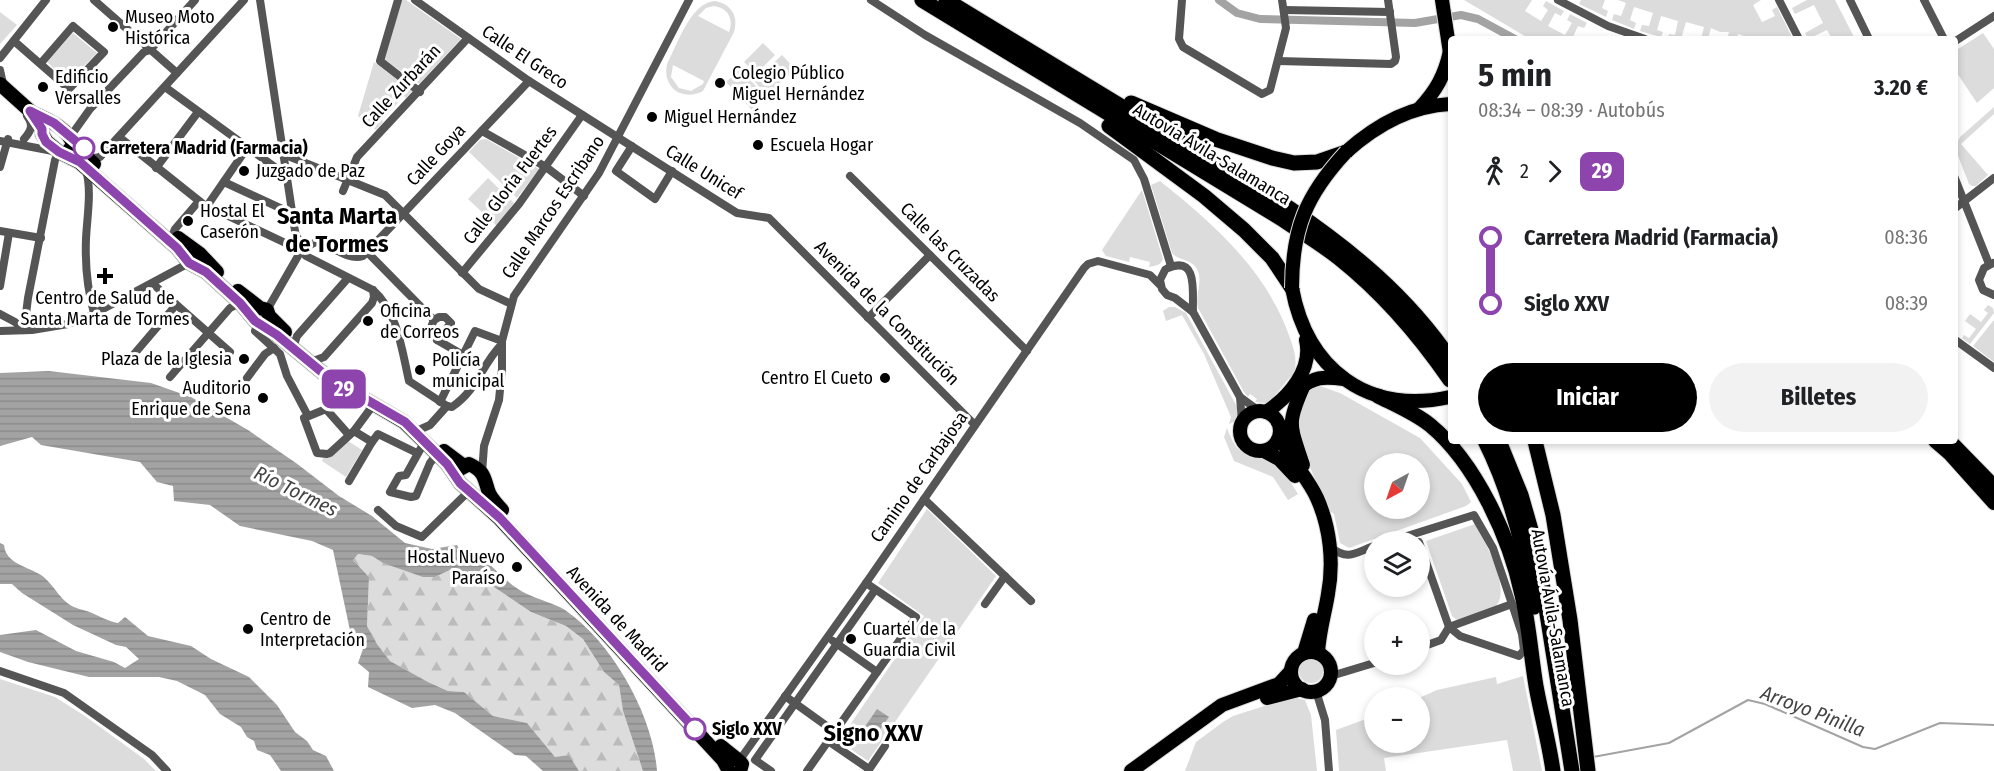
<!DOCTYPE html>
<html lang="es">
<head>
<meta charset="utf-8">
<style>
  body { margin:0; font-family:"Fira Sans Condensed",sans-serif; background:#f2f2f2; color:#202124; height:100vh; display:flex; flex-direction:column; font-size:22px; white-space:nowrap }
  * { box-sizing:border-box; margin:0 }
  p { font-size:20px; color:#757577 }
  .icon { flex:none; width:33px; height:33px; fill:none; stroke:currentColor; stroke-width:2; stroke-linecap:round; stroke-linejoin:round }
  .map { position:relative; flex:1; overflow:hidden }
  .drawer { position:absolute; left:1448px; top:36px; width:510px; height:408px; display:flex; flex-direction:column; background:#fff; border-radius:6px; box-shadow:0 3px 9px #0003 }
  .drawer>* { flex:none }
  .badge { padding:0 12px; border-radius:9px; font-size:21px; line-height:39px }
  .needle { width:39px; rotate:220deg }
  .buttons { position:absolute; left:1364px; top:453px; display:grid; gap:12px }
  .buttons a { display:grid; place-items:center; width:66px; height:66px; border-radius:50%; background:#fff; box-shadow:0 3px 9px #0003; font-size:30px }
  .map>.badge { position:absolute; translate:-50% -50%; box-shadow:0 0 0 3px #fff }
  .legs { display:flex; align-items:center; gap:9px; height:66px; padding:0 30px; font-size:20px }
  .legs p { margin-inline-start:auto }
  .headline { display:flex; align-items:center; justify-content:space-between; height:102px; padding:0 30px }
  h1 { font-size:33px; font-weight:700; line-height:45px }
  .primary-button { display:flex; gap:12px; margin-top:auto; padding:12px 30px }
  .primary-button a { flex:1; height:69px; border-radius:36px; background:#000; color:#fff; font-size:24px; font-weight:700; line-height:69px; text-align:center }
  .primary-button a+a { background:#f2f2f2; color:#202124 }
  ul { padding:0 30px; list-style:none }
  li { display:flex; align-items:center; gap:21px; height:66px; font-size:22px }
  li i { display:grid; place-items:center; width:9px; height:100%; margin:0 8px; background:currentColor }
  li i::after { content:''; width:15px; height:15px; margin:-8px; border:4px solid; border-radius:50%; background:#fff }
  li p { margin-inline-start:auto }
  li:first-child i { background:linear-gradient(#0000 50%,currentColor 0) }
  li:last-child i { background:linear-gradient(currentColor 50%,#0000 0) }
  .map>svg:first-child { display:block }
  .green { fill:#dcdcdc; fill-rule:evenodd }
  .forest { fill:url(#forest-firs) }
  .water { fill:url(#water-rules) }
  .lines { fill:none; stroke-linecap:round; stroke-linejoin:round }
  .stream { stroke:#a3a3a3; stroke-width:2 }
  .canal { stroke:#a3a3a3; stroke-width:8 }
  .primary-casing { stroke:#dbdbdb; stroke-width:16 }
  .trunk-casing { stroke:#dbdbdb; stroke-width:16 }
  .motorway-casing { stroke:#dbdbdb; stroke-width:17 }
  .minor { stroke:#555; stroke-width:8 }
  .primary { stroke:#000; stroke-width:14 }
  .trunk { stroke:#000; stroke-width:14 }
  .motorway { stroke:#000; stroke-width:15 }
  .primary-bridge-casing { stroke:#dbdbdb; stroke-width:16; stroke-linecap:butt }
  .primary-bridge { stroke:#000; stroke-width:14 }
  .line-1-casing { stroke:#fff; stroke-width:14 }
  .line-1 { stroke:#8e44ad; stroke-width:9 }
  .poi-dot { fill:#000; stroke:#fff; stroke-width:2 }
  .stop-1-dot { fill:#fff; stroke:#8e44ad; stroke-width:3 }
  .labels { text-anchor:middle; dominant-baseline:central; stroke-width:6; stroke-linejoin:round; paint-order:stroke }
  .poi-label { font-size:18px; fill:#000; stroke:#fff; text-anchor:start }
  .street-label { font-size:18px; fill:#000; stroke:#fff }
  .stop-label { font-size:18px; font-weight:bold; fill:#000; stroke:#fff; text-anchor:start }
  .water-label { font-size:20px; font-style:italic; fill:#444; stroke:#fff }
  .district-label { font-size:24px; font-weight:bold; fill:#000; stroke:#fff }
</style>
</head>
<body>
<div class="map">
<svg width="1994" height="771" viewBox="0 0 1994 771">
  <defs>
    <pattern id="forest-firs" width="22" height="20" patternUnits="userSpaceOnUse" patternTransform="scale(1.5)"><rect width="22" height="20" fill="#dcdcdc"/><path d="M5 1l3.5 6h-7zM16 11l3.5 6h-7z" fill="#bbb"/></pattern>
    <pattern id="water-rules" width="6" height="5" patternUnits="userSpaceOnUse" patternTransform="scale(1.5)"><rect width="6" height="5" fill="#a3a3a3"/><path d="M0 2.5h6" fill="none" stroke="#8b8b8b"/></pattern>
  </defs>
  <rect width="100%" height="100%" fill="#fff"/>
  <g class="green">
    <polygon points="402,0 406,0 461,39 419,84 384,59"/>
    <polygon points="1464,0 1532,0 1525,11 1541,21 1548,10 1543,6 1546,1 1564,11 1561,16 1555,13 1548,26 1565,35 1572,23 1567,20 1570,14 1587,23 1584,28 1578,26 1572,39 1530,39"/>
    <polygon points="1581,0 1605,0 1602,8 1608,11 1606,17 1579,4"/>
    <polygon points="1618,0 1761,0 1753,5 1762,22 1775,16 1772,10 1777,7 1793,39 1753,39 1738,34 1737,39 1727,39 1729,32 1720,32 1711,28 1708,39 1701,39 1704,27 1686,22 1682,36 1688,39 1668,39 1669,34 1675,35 1678,21 1661,16 1657,30 1663,32 1661,37 1640,31 1642,25 1649,26 1653,13 1634,7 1630,20 1636,23 1634,29 1612,20 1614,14 1621,16 1626,3"/>
    <polygon points="1807,0 1835,0 1855,39 1832,39 1827,30 1808,39 1805,33 1823,23 1814,5 1795,14 1792,8"/>
    <path d="M715 1C731 4 739 16 734 32L703 91C682 102 662 87 667 64 677 45 691 2 715 1ZM714 6C728 8 734 19 729 32L698 16 706 8ZM673 65 704 81 703 84 691 91 679 88 671 77Z"/>
    <polygon points="0,12 17,25 0,44"/>
    <polygon points="73,33 97,53 68,82 47,62"/>
    <polygon points="1983,33 1994,49 1994,88 1977,103 1955,70 1955,51"/>
    <polygon points="763,43 775,55 756,74 744,62"/>
    <polygon points="782,55 795,69 767,95 754,81"/>
    <polygon points="374,62 412,91 406,98 404,96 382,120 383,122 376,130 358,116"/>
    <polygon points="740,69 766,97 752,110 726,82"/>
    <polygon points="1994,107 1994,114 1961,144 1988,175 1976,186 1972,186 1969,184 1955,148 1960,137"/>
    <polygon points="486,139 539,169 517,198 469,152 480,140"/>
    <polygon points="488,178 514,203 497,226 468,199"/>
    <path d="M1160 181C1214 224 1267 271 1290 338 1295 352 1299 365 1291 378L1290 377 1272 399 1266 403 1255 402 1257 399 1250 394 1248 397 1244 392 1198 308C1194 294 1206 278 1194 265 1187 259 1178 260 1172 253L1151 185Z"/>
    <path d="M1142 190 1163 259C1161 265 1155 266 1149 267L1150 262 1130 257 1129 262 1106 256 1102 250Z"/>
    <polygon points="1988,305 1993,308 1994,313 1970,344 1962,338 1964,335 1969,338 1976,329 1965,321 1970,314 1981,322 1988,313 1984,310"/>
    <polygon points="1169,307 1175,307 1186,313 1236,405 1238,410 1236,421 1229,424 1231,417 1204,354 1182,315 1166,321 1163,311"/>
    <polygon points="1994,320 1994,362 1973,346"/>
    <path d="M1320 386 1340 393 1420 438 1462 484 1471 502 1466 506 1349 548 1340 543 1334 514C1325 508 1324 497 1319 487 1307 461 1276 398 1320 386ZM1374 464H1419V508H1374Z"/>
    <path d="M1227 428C1241 466 1248 446 1274 463 1285 471 1291 483 1298 494L1288 500 1273 477 1234 461 1224 437Z"/>
    <polygon points="348,441 362,450 346,477 322,461 324,456"/>
    <polygon points="927,509 996,576 868,761 839,741 924,616 878,583"/>
    <path d="M1475 524C1484 539 1512 590 1496 606 1489 612 1466 617 1457 620L1452 616 1426 541Z"/>
    <circle cx="1311" cy="671" r="12"/>
    <polygon points="1523,676 1542,771 1513,771 1507,740 1384,758 1386,771 1339,771 1336,730 1374,716 1374,742 1419,742 1419,698 1437,690 1496,677 1497,684"/>
    <polygon points="0,679 55,697 85,716 144,759 156,771 0,771"/>
    <polygon points="1292,697 1305,700 1311,715 1317,771 1185,771 1196,742 1223,722 1233,716"/>
  </g>
  <polygon class="forest" points="357,554 372,556 383,563 435,577 452,569 494,587 531,612 566,626 583,639 604,672 619,685 623,711 643,771 579,771 569,755 555,757 527,723 493,716 464,692 448,691 428,682 390,661 377,644 367,626 369,577 353,560"/>
  <g class="water">
    <path d="M49 371 151 383 191 397 248 430 296 463 339 496 372 516 405 543 432 549 457 545 463 554 476 565 484 559C497 571 511 587 527 594 539 600 554 603 565 610 612 642 653 715 657 771H643L623 711 619 685 604 672 583 639 566 626 531 612 494 587 452 569 435 577H423L383 563 372 556 358 554 353 560 369 577 367 626 377 644 390 661 428 682 448 691 464 692 493 716 527 723 555 757 569 755 579 771H543L526 756 515 755 455 713 435 705 412 708 368 687 369 672 358 663 363 649 352 640 333 550 312 541 240 526 210 505 174 501 173 486 157 482 140 462 41 445 32 437 0 446V373Z"/>
    <path d="M0 543 4 545C6 564 27 566 41 575 54 584 60 601 74 607 80 610 86 610 92 613 101 617 108 621 118 623L125 617 148 636 191 646 211 659 249 677 277 705 295 732 307 741 313 750 326 756 334 771H281L270 755 257 750 254 741 247 737 241 727 220 714 205 695 177 681 159 677H89L28 662 0 652V635L36 630 76 651 114 662 125 668 139 659 126 647 116 645 73 625 22 593 12 584H0Z"/>
    <polygon points="877,709 889,717 871,742 860,734"/>
  </g>
  <g class="lines">
    <polyline class="stream" points="1593,757 1669,743 1748,700 1765,704 1863,747 1875,749 1940,723 1994,725"/>
    <polyline class="canal" points="1219,0 1237,13 1260,19 1415,23 1461,15 1478,19 1515,39"/>
    <defs>
      <g id="primary">
        <polyline points="1442,0 1450,53"/>
        <path d="M1419 109C1436 91 1445 75 1450 51"/>
        <path d="M1346 152C1376 125 1410 106 1450 104"/>
        <path d="M1292 288C1307 369 1367 415 1450 397"/>
        <path d="M1298 389C1315 377 1322 376 1344 379"/>
        <circle cx="1260" cy="431" r="20"/>
        <path d="M1266 412C1289 397 1313 369 1306 340"/>
        <path d="M1280 435C1288 459 1307 476 1317 498 1330 527 1334 562 1328 594 1325 613 1319 632 1318 653"/>
        <polyline points="1264,451 1279,459 1295,476"/>
        <path d="M1303 465C1290 425 1286 425 1304 385"/>
        <circle cx="1311" cy="672" r="20"/>
        <polyline points="1304,653 1314,620"/>
        <polyline points="1267,698 1302,689"/>
        <polyline points="1131,771 1222,705 1279,684 1291,671"/>
      </g>
      <g id="trunk">
        <polyline points="0,84 30,111 42,129 42,134 47,142 59,152 79,162 177,248 189,263 206,272 240,303 255,321 277,335 329,378 404,422 447,464 460,483 499,518 723,760 729,771"/>
        <path d="M31 112C46 119 69 128 73 145L69 150"/>
        <polyline points="73,145 94,164"/>
        <polyline points="178,238 200,254 217,272"/>
        <polyline points="238,291 260,308 267,310 269,316 285,332"/>
        <polyline points="1935,441 1950,454 1994,503"/>
        <polyline points="1950,441 1994,486"/>
        <polyline points="444,451 464,466"/>
        <path d="M458 470 469 464C484 471 484 477 488 490 490 498 497 504 502 510"/>
        <path d="M721 746C727 752 738 759 742 764L740 771"/>
      </g>
      <g id="motorway">
        <path d="M922 0 1282 219C1301 232 1321 244 1339 258 1383 293 1419 335 1450 380"/>
        <path d="M946 0 1289 208C1351 250 1407 296 1450 359"/>
        <polyline points="1131,103 1215,139 1272,158 1294,163 1317,162 1346,152"/>
        <polyline points="1109,126 1204,196 1244,230 1272,258 1292,288"/>
        <path d="M1378 396C1396 405 1415 413 1430 425 1476 463 1510 538 1522 595 1529 625 1531 656 1536 686 1541 714 1549 742 1553 771"/>
        <path d="M1485 441C1511 493 1525 549 1534 607"/>
        <polyline points="1499,441 1521,495 1537,551 1572,771"/>
        <polyline points="1535,441 1553,515 1570,620 1588,771"/>
      </g>
    </defs>
    <use href="#primary" class="primary-casing"/>
    <use href="#trunk" class="trunk-casing"/>
    <use href="#motorway" class="motorway-casing"/>
    <g class="minor">
      <polyline points="94,0 177,73"/>
      <polyline points="260,0 295,231 296,236 302,244"/>
      <polyline points="398,0 380,61 420,92"/>
      <polyline points="415,0 529,81 721,203 737,213 769,218 975,425"/>
      <polyline points="871,0 925,35 1080,123 1134,160 1144,179 1171,266"/>
      <polyline points="1182,0 1179,39 1183,47 1262,94 1270,90 1286,28 1282,0"/>
      <polyline points="1558,0 1608,26 1645,39"/>
      <polyline points="1779,0 1799,39"/>
      <polyline points="1850,0 1869,39"/>
      <polyline points="1924,0 1944,39"/>
      <polyline points="1284,10 1390,12"/>
      <polyline points="14,41 69,89 104,52 73,26 41,63"/>
      <polyline points="1954,42 1994,16"/>
      <polyline points="0,58 46,0"/>
      <polyline points="1278,61 1391,64 1395,61 1396,57 1388,0"/>
      <polyline points="0,70 4,88"/>
      <polyline points="165,87 287,176"/>
      <polyline points="482,131 546,167 584,196"/>
      <polyline points="70,137 90,109 144,52 150,50 195,0"/>
      <polyline points="119,137 203,204 296,248"/>
      <path d="M24 139C31 131 34 125 27 116"/>
      <polyline points="0,141 58,152"/>
      <polyline points="632,146 616,171 655,199 672,171"/>
      <polyline points="283,154 385,195 479,289 511,304"/>
      <polyline points="89,159 100,157 244,0"/>
      <polyline points="0,167 8,139"/>
      <polyline points="156,168 198,112"/>
      <path d="M86 170C92 191 87 217 86 239 85 264 87 288 94 313"/>
      <polyline points="850,176 1027,351"/>
      <polyline points="1954,176 1989,264"/>
      <polyline points="224,182 293,214"/>
      <polyline points="343,191 357,157 468,38"/>
      <polyline points="207,206 247,148"/>
      <polyline points="1954,209 1994,178"/>
      <polyline points="0,231 41,238"/>
      <polyline points="173,234 175,229 199,201"/>
      <path d="M308 246 318 241C331 246 349 261 363 256L529 81"/>
      <polyline points="368,253 434,320"/>
      <path d="M306 256 373 290C398 312 402 351 409 381L447 406 452 407C478 389 481 366 501 345"/>
      <polyline points="1993,263 1984,268 1979,280 1983,290 1994,295"/>
      <path d="M1168 268C1199 255 1192 294 1193 312"/>
      <polyline points="1165,270 1160,280 1162,289 1167,295 1175,298 1193,312 1240,397 1259,411"/>
      <polyline points="462,273 519,204 582,115"/>
      <polyline points="153,284 230,352"/>
      <polyline points="0,286 9,233"/>
      <polyline points="267,310 298,256"/>
      <polyline points="0,314 15,322 23,330"/>
      <polygon points="439,317 445,317 451,323 437,340 431,327 434,320"/>
      <polyline points="868,318 930,255"/>
      <polyline points="258,323 255,331 280,354 287,376 308,416"/>
      <polyline points="24,330 28,298 55,160 59,152"/>
      <polyline points="0,331 32,330 68,324 88,317 189,263"/>
      <polyline points="1954,339 1994,368"/>
      <polyline points="437,340 463,355"/>
      <polyline points="295,342 297,336 348,278"/>
      <polyline points="129,360 176,305"/>
      <polyline points="316,360 324,357 372,303 374,297 373,290"/>
      <polyline points="170,377 230,308 240,303"/>
      <polyline points="247,378 265,354 274,348"/>
      <polyline points="345,389 326,409 304,418 317,453 327,454 330,453 354,431 372,442 349,481"/>
      <polyline points="1240,397 1242,422"/>
      <polyline points="440,402 475,331 502,341"/>
      <polyline points="326,409 349,435"/>
      <polyline points="421,429 430,425 447,406"/>
      <polyline points="354,431 374,404"/>
      <polyline points="372,442 378,434 417,453"/>
      <polyline points="426,442 421,448 406,475 399,476 390,492 411,497 416,496 430,463 437,454"/>
      <polyline points="482,473 484,446 499,400 502,369 502,341 514,296 599,173 689,0"/>
      <polyline points="924,499 1031,601"/>
      <polyline points="378,510 396,526 422,537 469,491"/>
      <polyline points="1388,542 1474,515 1493,548 1512,604 1449,627 1441,640 1419,648"/>
      <polyline points="1419,542 1449,627 1460,636 1519,656 1524,650 1522,634 1512,604"/>
      <path d="M1330 547C1349 561 1354 553 1374 546"/>
      <polyline points="985,604 1005,576"/>
      <polyline points="833,641 877,672"/>
      <polyline points="0,671 64,693 152,755 167,771"/>
      <polyline points="1331,676 1374,663"/>
      <polyline points="1316,691 1325,720 1329,771"/>
      <polyline points="785,696 835,732"/>
      <polyline points="828,741 869,769"/>
      <polyline points="739,761 866,583 1084,268 1088,264 1098,261 1150,275 1160,285"/>
      <polyline points="771,771 755,760 875,590"/>
      <polyline points="807,771 916,617 866,583"/>
      <polyline points="868,771 885,746"/>
    </g>
    <use href="#primary" class="primary"/>
    <use href="#trunk" class="trunk"/>
    <use href="#motorway" class="motorway"/>
    <defs>
      <path id="primary-bridge" d="M1292 288C1292 229 1306 195 1346 152"/>
    </defs>
    <use href="#primary-bridge" class="primary-bridge-casing"/>
    <use href="#primary-bridge" class="primary-bridge"/>
  </g>
  <g class="lines">
    <defs>
      <polyline id="line-1" points="84,148 54,123 30,111 42,129 42,134 46,142 59,152 80,162 177,248 189,263 206,272 240,303 255,321 277,335 329,378 405,422 447,464 460,483 500,518 695,729"/>
    </defs>
    <use href="#line-1" class="line-1-casing"/>
    <use href="#line-1" class="line-1"/>
  </g>
  <g class="poi-dot">
    <circle cx="113" cy="27" r="6"/>
    <circle cx="720" cy="83" r="6"/>
    <circle cx="43" cy="87" r="6"/>
    <circle cx="652" cy="117" r="6"/>
    <circle cx="758" cy="145" r="6"/>
    <circle cx="244" cy="171" r="6"/>
    <circle cx="188" cy="221" r="6"/>
    <path d="M102 267h6v6h6v6h-6v6h-6v-6h-6v-6h6z"/>
    <circle cx="368" cy="321" r="6"/>
    <circle cx="244" cy="359" r="6"/>
    <circle cx="420" cy="370" r="6"/>
    <circle cx="885" cy="378" r="6"/>
    <circle cx="263" cy="398" r="6"/>
    <circle cx="517" cy="567" r="6"/>
    <circle cx="248" cy="629" r="6"/>
    <circle cx="851" cy="639" r="6"/>
  </g>
  <g class="stop-1-dot">
    <circle cx="84" cy="148" r="10"/>
    <circle cx="695" cy="729" r="10"/>
  </g>
  <g class="labels">
    <g class="poi-label">
      <text x="125" y="17">Museo Moto<tspan x="125" dy="21">Histórica</tspan></text>
      <text x="732" y="73">Colegio Público<tspan x="732" dy="21">Miguel Hernández</tspan></text>
      <text x="55" y="77">Edificio<tspan x="55" dy="21">Versalles</tspan></text>
      <text x="664" y="117">Miguel Hernández</text>
      <text x="770" y="145">Escuela Hogar</text>
      <text x="256" y="171">Juzgado de Paz</text>
      <text x="200" y="211">Hostal El<tspan x="200" dy="21">Caserón</tspan></text>
      <text x="105" y="298" text-anchor="middle">Centro de Salud de<tspan x="105" dy="21">Santa Marta de Tormes</tspan></text>
      <text x="380" y="311">Oficina<tspan x="380" dy="21">de Correos</tspan></text>
      <text x="232" y="359" text-anchor="end">Plaza de la Iglesia</text>
      <text x="432" y="360">Policía<tspan x="432" dy="21">municipal</tspan></text>
      <text x="873" y="378" text-anchor="end">Centro El Cueto</text>
      <text x="251" y="388" text-anchor="end">Auditorio<tspan x="251" dy="21">Enrique de Sena</tspan></text>
      <text x="505" y="557" text-anchor="end">Hostal Nuevo<tspan x="505" dy="21">Paraíso</tspan></text>
      <text x="260" y="619">Centro de<tspan x="260" dy="21">Interpretación</tspan></text>
      <text x="863" y="629">Cuartel de la<tspan x="863" dy="21">Guardia Civil</tspan></text>
    </g>
    <g class="street-label">
      <text transform="translate(525 57) rotate(34)">Calle El Greco</text>
      <text transform="translate(401 86) rotate(-47)">Calle Zurbarán</text>
      <text transform="translate(1212 154) rotate(31)">Autovía Ávila-Salamanca</text>
      <text transform="translate(436 155) rotate(-47)">Calle Goya</text>
      <text transform="translate(704 172) rotate(32)">Calle Unicef</text>
      <text transform="translate(510 185) rotate(-53)">Calle Gloria Fuertes</text>
      <text transform="translate(553 207) rotate(-56)">Calle Marcos Escribano</text>
      <text transform="translate(950 252) rotate(45)">Calle las Cruzadas</text>
      <text transform="translate(887 313) rotate(45)">Avenida de la Constitución</text>
      <text transform="translate(919 477) rotate(-55)">Camino de Carbajosa</text>
      <text transform="translate(1553 618) rotate(80)">Autovía Ávila-Salamanca</text>
      <text transform="translate(617 619) rotate(47)">Avenida de Madrid</text>
    </g>
    <g class="stop-label">
      <text x="100" y="148">Carretera Madrid (Farmacia)</text>
      <text x="712" y="729">Siglo XXV</text>
    </g>
    <g class="water-label">
      <text transform="translate(296 491) rotate(26)">Río Tormes</text>
      <text transform="translate(1813 711) rotate(21)">Arroyo Pinilla</text>
    </g>
    <g class="district-label">
      <text x="337" y="216">Santa Marta<tspan x="337" dy="28">de Tormes</tspan></text>
      <text x="873" y="733">Signo XXV</text>
    </g>
  </g>
</svg>
<div class="buttons">
<a><svg class="needle" viewBox="-14 -14 28 28"><path d="M0-13l5 13h-10z" fill="#e53935"/><path d="M0 13l5-13h-10z" fill="#757577"/></svg></a>
<a><svg class="icon" aria-label="layers" viewBox="0 0 24 24"><path d="M12 4l9 5-9 5-9-5zM3 14l9 5 9-5"/></svg></a>
<a>+</a>
<a>−</a>
</div>
<b class="badge" style="left:344px;top:389px;background:#8e44ad;color:#fff">29</b>
<section class="drawer">
<div class="headline"><div><h1>5 min</h1><p>08:34 – 08:39 · Autobús</p></div><b>3.20 €</b></div>
<div class="legs"><svg class="icon" aria-label="walk" viewBox="0 0 24 24"><circle cx="13" cy="4" r="2"/><path d="M13 8l-2 6 4 7M11 14l-3 7M7 12l3-4h3l4 4"/></svg>2<svg class="icon" aria-label="forward" viewBox="0 0 24 24"><path d="M9 5l7 7-7 7"/></svg><b class="badge" style="background:#8e44ad;color:#fff">29</b></div>
<ul>
<li><i style="color:#8e44ad"></i><b>Carretera Madrid (Farmacia)</b><p>08:36</p></li>
<li><i style="color:#8e44ad"></i><b>Siglo XXV</b><p>08:39</p></li>
</ul>
<div class="primary-button"><a>Iniciar</a><a>Billetes</a></div>
</section>
</div>
</body>
</html>
